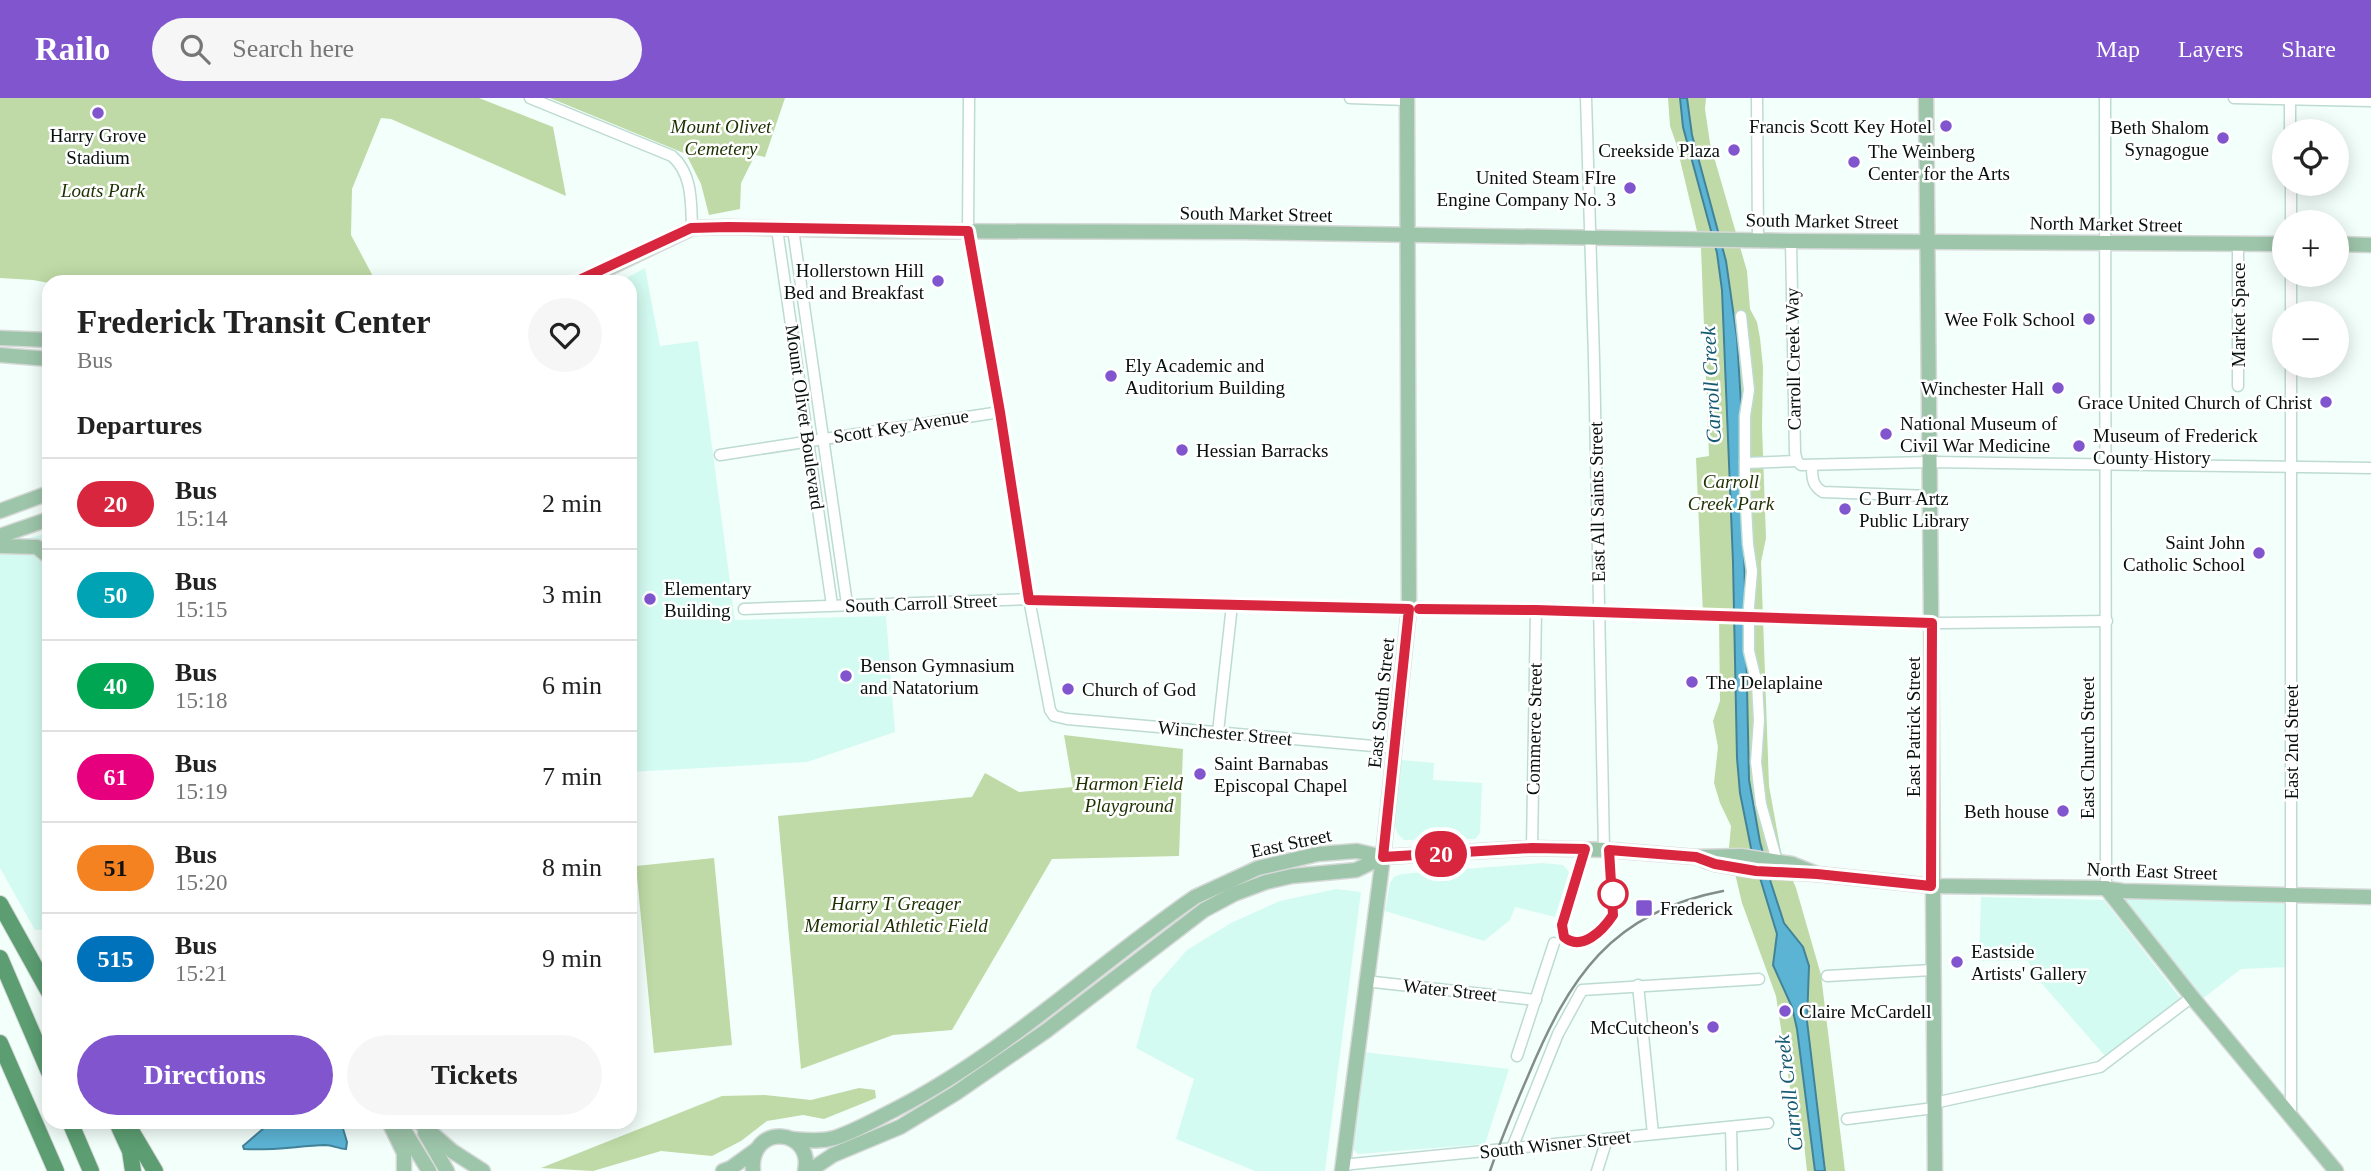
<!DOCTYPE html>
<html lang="en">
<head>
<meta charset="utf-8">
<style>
  body { margin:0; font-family:"Times New Roman",serif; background:#f6f6f6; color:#222; height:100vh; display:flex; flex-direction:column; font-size:26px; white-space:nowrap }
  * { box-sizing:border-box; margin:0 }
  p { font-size:23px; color:#767676 }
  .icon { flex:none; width:38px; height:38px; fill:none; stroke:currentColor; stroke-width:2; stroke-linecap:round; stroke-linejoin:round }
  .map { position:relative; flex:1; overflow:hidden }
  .sheet { position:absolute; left:42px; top:177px; width:595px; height:854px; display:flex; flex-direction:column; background:#fff; border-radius:21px; box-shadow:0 4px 18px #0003 }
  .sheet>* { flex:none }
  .badge { padding:0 14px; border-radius:23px; font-size:24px; line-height:46px }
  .controls { position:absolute; left:2272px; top:21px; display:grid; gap:14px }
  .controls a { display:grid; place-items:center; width:77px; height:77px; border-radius:50%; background:#fff; box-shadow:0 4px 18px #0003; font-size:35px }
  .map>.badge { position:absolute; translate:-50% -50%; box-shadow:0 0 0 4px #fff }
  h2 { padding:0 35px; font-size:26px; line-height:63px }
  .round { display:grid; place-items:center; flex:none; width:74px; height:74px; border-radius:37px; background:#f6f6f6 }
  .head { display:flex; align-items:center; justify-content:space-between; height:119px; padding:0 35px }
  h1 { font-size:33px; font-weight:800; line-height:52px }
  .cta { display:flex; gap:14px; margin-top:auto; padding:14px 35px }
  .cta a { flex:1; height:80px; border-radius:42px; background:#8155ce; color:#fff; font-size:28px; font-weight:800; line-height:80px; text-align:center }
  .cta a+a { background:#f6f6f6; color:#222 }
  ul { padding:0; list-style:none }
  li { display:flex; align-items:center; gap:21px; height:91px; padding:0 35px; border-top:2px solid #e0e0e0 }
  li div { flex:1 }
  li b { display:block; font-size:26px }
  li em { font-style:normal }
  li .badge { min-width:77px; font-weight:700; text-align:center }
  header { display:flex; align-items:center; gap:42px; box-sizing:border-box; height:98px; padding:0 35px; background:#8155ce; color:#fff }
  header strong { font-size:33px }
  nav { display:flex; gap:38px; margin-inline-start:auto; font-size:24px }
  .search { width:490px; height:63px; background:#f6f6f6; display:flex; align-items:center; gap:18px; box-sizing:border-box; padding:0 24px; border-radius:38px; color:#767676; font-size:26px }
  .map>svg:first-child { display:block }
  .built { fill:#d4fbf1 }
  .green { fill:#bfdaa6 }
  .water { fill:#5cb4d5; stroke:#428399; stroke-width:2 }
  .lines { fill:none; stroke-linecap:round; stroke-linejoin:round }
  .minor-casing { stroke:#bddbd3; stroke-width:13 }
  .major-casing { stroke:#d7d9d8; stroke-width:17 }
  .highway-casing { stroke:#d7d9d8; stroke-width:18 }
  .minor { stroke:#fff; stroke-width:10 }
  .major { stroke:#9dc5aa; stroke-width:14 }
  .highway { stroke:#5c9e72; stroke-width:16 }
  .rail { stroke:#838e8a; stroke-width:2.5 }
  .minor-bridge-casing { stroke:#bddbd3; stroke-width:13; stroke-linecap:butt }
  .minor-bridge { stroke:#fff; stroke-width:10 }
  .line-casing { stroke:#fff; stroke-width:16 }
  .line { stroke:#d7263d; stroke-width:10 }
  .poi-dot { fill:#8155ce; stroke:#fff; stroke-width:2.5 }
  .stop-dot { fill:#fff; stroke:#d7263d; stroke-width:3.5 }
  .labels { text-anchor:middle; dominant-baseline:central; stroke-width:5; stroke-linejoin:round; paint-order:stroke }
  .park-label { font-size:19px; font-style:italic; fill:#1c3000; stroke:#fff }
  .poi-label { font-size:19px; fill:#06100d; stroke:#fff; text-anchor:start }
  .street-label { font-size:19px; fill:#06100d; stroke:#fff }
  .water-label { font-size:21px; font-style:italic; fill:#135a72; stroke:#fff }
</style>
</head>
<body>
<header>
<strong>Railo</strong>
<div class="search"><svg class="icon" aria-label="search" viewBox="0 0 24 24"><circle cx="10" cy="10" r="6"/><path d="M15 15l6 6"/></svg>Search here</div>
<nav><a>Map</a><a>Layers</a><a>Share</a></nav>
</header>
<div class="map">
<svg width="2371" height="1073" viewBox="0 0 2371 1073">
  <rect width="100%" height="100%" fill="#f3fffb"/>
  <g class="built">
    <polygon points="645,170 660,248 698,243 735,522 886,518 895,634 807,664 630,674 630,184 619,184"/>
    <polygon points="49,435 49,831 35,832 0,770 0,452 22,442"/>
    <polygon points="1401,662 1434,665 1433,682 1482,685 1480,735 1475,741 1404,742 1398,736 1394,726"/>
    <polygon points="1542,765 1563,767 1569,774 1555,819 1515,809 1510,822 1484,843 1385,813 1390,785 1394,779 1401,776"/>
    <polygon points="1336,791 1361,794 1325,1073 1255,1073 1176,1041 1194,981 1136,950 1152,892 1187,852 1231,825 1280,803"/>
    <polygon points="2123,793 2291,797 2291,869 2241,871 2197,905 2116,804"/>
    <polygon points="1981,799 2104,802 2181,901 2106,959 2037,880 2028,863 1979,863"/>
    <polygon points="1363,954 1509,971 1485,1046 1358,1056 1353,1051 1353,1045"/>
  </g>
  <g class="green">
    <polygon points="0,0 479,0 553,29 566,98 391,21 381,20 352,91 351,137 376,184 49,185 33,182 0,180"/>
    <polygon points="550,0 785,0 765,59 755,57 741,85 740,111 709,117 701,86 686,56"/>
    <polygon points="1668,0 1706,0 1705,11 1710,45 1747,173 1750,211 1757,224 1760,240 1763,269 1762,329 1766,440 1761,464 1769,688 1781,754 1796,790 1821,877 1845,1073 1807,1073 1803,1036 1798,1030 1792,1003 1776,898 1742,805 1729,750 1731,728 1720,705 1714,685 1718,649 1713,623 1720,603 1719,518 1703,516 1696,360 1709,358 1701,150 1676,45 1670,28"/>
    <polygon points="1064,637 1183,651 1179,758 1052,761 952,932 893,937 801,971 778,718 972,699 985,675 1019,694 1073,689"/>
    <polygon points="714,760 732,947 654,955 636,768"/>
    <polygon points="859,990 875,992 876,1000 824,1021 803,1017 767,1023 741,1043 712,1058 661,1053 593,1073 541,1070 722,998 765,997 811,1002"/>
  </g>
  <g class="water">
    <polygon points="1680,0 1687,0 1692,37 1726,163 1737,240 1741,306 1749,682 1760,744 1771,785 1784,825 1803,849 1809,868 1807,923 1825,1073 1815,1073 1797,931 1792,909 1773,867 1777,836 1751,750 1740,695 1737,660 1733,464 1722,192 1717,155 1683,29"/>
    <path d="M271 1024H341L347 1044 346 1051C339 1051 333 1047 325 1047 298 1048 271 1053 244 1051L243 1048Z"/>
  </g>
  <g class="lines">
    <defs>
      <g id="minor">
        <path d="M530 0 672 58C693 76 691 106 692 130"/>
        <polyline points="969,0 968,133 1000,314 1029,501 1050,612 1054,618 1067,621 1396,650"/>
        <polyline points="1350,0 1407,2"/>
        <polyline points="1586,0 1594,260 1604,752"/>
        <polyline points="1757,0 1758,142"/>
        <polyline points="2105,0 2106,790"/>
        <polyline points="2234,0 2371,3"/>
        <polyline points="2290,0 2290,33"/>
        <polyline points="2291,86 2291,124"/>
        <polyline points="777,131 832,507"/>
        <polyline points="793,131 847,506"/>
        <polyline points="1791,143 1795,355 1797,363 1801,367 1930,364 2371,370"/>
        <polyline points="2291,215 2291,177"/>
        <polyline points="1741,218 1749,292 1745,318 1745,390 1748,446 1752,473 1749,509 1749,553 1757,586 1759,622 1756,664 1761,706 1775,756"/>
        <polyline points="2238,288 2238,146"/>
        <polyline points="720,357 1000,314"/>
        <polyline points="1745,365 1797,363"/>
        <path d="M1812 368C1812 379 1812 388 1823 394L1930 398"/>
        <polyline points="744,511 1029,501 1332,510 1518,512"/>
        <polyline points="1521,512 1725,518"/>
        <polyline points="1755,519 1942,525 2107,523"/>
        <polyline points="1218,634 1232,507"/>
        <polyline points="1532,750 1536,512"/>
        <polyline points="1827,878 1932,872"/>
        <polyline points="1365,883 1536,902"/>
        <polyline points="1638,887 1653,1036"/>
        <polyline points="1517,958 1554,845"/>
        <polyline points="1934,1005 2100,969 2192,899"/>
        <polyline points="2291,1020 2291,268"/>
        <polyline points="1847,1021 1934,1010"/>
        <polyline points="1731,1029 1732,1073"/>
        <polyline points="1512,1050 1558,936 1582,892 1759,881"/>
        <polyline points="1342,1067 1768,1025"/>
        <polyline points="1597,1073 1607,1041"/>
      </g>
      <g id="major">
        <path d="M1926 0C1932 358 1931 715 1935 1073"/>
        <polyline points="2336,146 2371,147"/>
        <polyline points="580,184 692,130 728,129 880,133 1245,134 1791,143 2284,146"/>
        <polyline points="0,240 49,242"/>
        <polyline points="0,257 49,261"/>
        <polyline points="0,413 49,395"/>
        <polyline points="0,438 49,421"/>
        <polyline points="0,448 37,449 49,459"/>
        <polyline points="1703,762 1715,766 1756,773 1817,776 1932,788 2102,790 2123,793 2371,799"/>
        <polyline points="2106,790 2192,899 2336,1073"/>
        <polyline points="389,1024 404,1055 404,1073"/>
        <polyline points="399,1024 429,1073"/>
        <polyline points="419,1024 452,1053 483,1073"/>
        <polyline points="425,1035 447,1073"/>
        <path d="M792 1041C806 1042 820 1044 834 1040 856 1033 876 1021 896 1011 1005 955 1095 868 1195 799L1258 770 1318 756 1357 753 1383 759 1532 750 1609 752 1696 759 1741 758 1792 766 1817 776"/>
        <polyline points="723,1073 731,1070 756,1052"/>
        <path d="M753 1073C749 1024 814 1030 805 1073"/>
        <polyline points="809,1073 833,1057 900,1029 956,995 1046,933 1204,812 1234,796 1266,784 1292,778 1356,772 1383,759"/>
        <polyline points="1342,1073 1383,759 1409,511 1407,0"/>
      </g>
      <g id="highway">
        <polyline points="0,806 49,894"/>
        <polyline points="0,860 49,974"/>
        <polyline points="0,945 56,1073"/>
        <polyline points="70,1024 91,1073"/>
        <polyline points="126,1024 155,1073"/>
        <polyline points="119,1029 130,1053 133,1073"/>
      </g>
    </defs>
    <use href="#minor" class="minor-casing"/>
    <use href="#major" class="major-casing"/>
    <use href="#highway" class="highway-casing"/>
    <use href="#minor" class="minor"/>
    <use href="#major" class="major"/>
    <use href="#highway" class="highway"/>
    <path class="rail" d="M1490 1073C1501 1041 1514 1010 1528 978 1569 880 1611 814 1723 793"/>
    <defs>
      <polyline id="minor-bridge" points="1725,518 1755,519"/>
    </defs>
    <use href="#minor-bridge" class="minor-bridge-casing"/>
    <use href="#minor-bridge" class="minor-bridge"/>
  </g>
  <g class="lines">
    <defs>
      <path id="line" d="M575 184 691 130 728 129 968 133 1000 314 1029 502 1409 511 1383 759 1532 750 1585 751 1562 827 1564 839C1582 854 1603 832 1613 817L1609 752 1696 759 1715 766 1756 773 1817 776 1931 788 1932 525 1536 512 1419 511"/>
    </defs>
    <use href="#line" class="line-casing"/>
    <use href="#line" class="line"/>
  </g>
  <g class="poi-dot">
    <circle cx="98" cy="15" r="7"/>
    <circle cx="1946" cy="28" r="7"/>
    <circle cx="2223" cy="40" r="7"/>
    <circle cx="1734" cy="52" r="7"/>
    <circle cx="1854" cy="64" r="7"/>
    <circle cx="1630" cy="90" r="7"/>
    <circle cx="938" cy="183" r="7"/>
    <circle cx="2089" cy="221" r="7"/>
    <circle cx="1111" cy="278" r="7"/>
    <circle cx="2058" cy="290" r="7"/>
    <circle cx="2326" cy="304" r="7"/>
    <circle cx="1886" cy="336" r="7"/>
    <circle cx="2079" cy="348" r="7"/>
    <circle cx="1182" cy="352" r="7"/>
    <circle cx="1845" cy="411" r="7"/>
    <circle cx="2259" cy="455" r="7"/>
    <circle cx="650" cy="501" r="7"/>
    <circle cx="846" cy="578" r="7"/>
    <circle cx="1692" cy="584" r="7"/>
    <circle cx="1068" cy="591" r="7"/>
    <circle cx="1200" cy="676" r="7"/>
    <circle cx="2063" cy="713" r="7"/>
    <rect x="1635" y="801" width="18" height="18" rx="3.5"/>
    <circle cx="1957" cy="864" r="7"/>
    <circle cx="1785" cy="913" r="7"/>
    <circle cx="1713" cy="929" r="7"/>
  </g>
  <circle class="stop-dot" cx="1613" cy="796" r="14"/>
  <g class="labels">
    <g class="park-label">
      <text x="721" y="28">Mount Olivet<tspan x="721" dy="22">Cemetery</tspan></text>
      <text x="103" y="92">Loats Park</text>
      <text x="1731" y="383">Carroll<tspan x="1731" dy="22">Creek Park</tspan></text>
      <text x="1129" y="685">Harmon Field<tspan x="1129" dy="22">Playground</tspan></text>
      <text x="896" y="805">Harry T Greager<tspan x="896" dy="22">Memorial Athletic Field</tspan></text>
    </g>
    <g class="poi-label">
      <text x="1932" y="28" text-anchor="end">Francis Scott Key Hotel</text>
      <text x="2209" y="29" text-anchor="end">Beth Shalom<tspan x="2209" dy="22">Synagogue</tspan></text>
      <text x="98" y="37" text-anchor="middle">Harry Grove<tspan x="98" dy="22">Stadium</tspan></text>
      <text x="1720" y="52" text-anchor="end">Creekside Plaza</text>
      <text x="1868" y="53">The Weinberg<tspan x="1868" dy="22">Center for the Arts</tspan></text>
      <text x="1616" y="79" text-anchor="end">United Steam FIre<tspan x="1616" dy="22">Engine Company No. 3</tspan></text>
      <text x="924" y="172" text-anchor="end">Hollerstown Hill<tspan x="924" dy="22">Bed and Breakfast</tspan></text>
      <text x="2075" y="221" text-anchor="end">Wee Folk School</text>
      <text x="1125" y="267">Ely Academic and<tspan x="1125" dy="22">Auditorium Building</tspan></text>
      <text x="2044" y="290" text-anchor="end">Winchester Hall</text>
      <text x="2312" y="304" text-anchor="end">Grace United Church of Christ</text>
      <text x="1900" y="325">National Museum of<tspan x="1900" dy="22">Civil War Medicine</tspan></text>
      <text x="2093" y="337">Museum of Frederick<tspan x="2093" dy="22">County History</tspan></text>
      <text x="1196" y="352">Hessian Barracks</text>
      <text x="1859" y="400">C Burr Artz<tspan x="1859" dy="22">Public Library</tspan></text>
      <text x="2245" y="444" text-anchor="end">Saint John<tspan x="2245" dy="22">Catholic School</tspan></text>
      <text x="664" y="490">Elementary<tspan x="664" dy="22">Building</tspan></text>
      <text x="860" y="567">Benson Gymnasium<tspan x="860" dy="22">and Natatorium</tspan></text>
      <text x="1706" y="584">The Delaplaine</text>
      <text x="1082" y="591">Church of God</text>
      <text x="1214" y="665">Saint Barnabas<tspan x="1214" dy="22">Episcopal Chapel</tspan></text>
      <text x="2049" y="713" text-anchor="end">Beth house</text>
      <text x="1660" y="810">Frederick</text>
      <text x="1971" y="853">Eastside<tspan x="1971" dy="22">Artists' Gallery</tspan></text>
      <text x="1799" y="913">Claire McCardell</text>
      <text x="1699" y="929" text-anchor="end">McCutcheon's</text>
    </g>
    <g class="street-label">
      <text transform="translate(1256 116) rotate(1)">South Market Street</text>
      <text transform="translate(1822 123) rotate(1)">South Market Street</text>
      <text transform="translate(2106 126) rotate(1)">North Market Street</text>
      <text transform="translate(2238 217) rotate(-90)">Market Space</text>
      <text transform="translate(1793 261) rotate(-91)">Carroll Creek Way</text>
      <text transform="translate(805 319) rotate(82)">Mount Olivet Boulevard</text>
      <text transform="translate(901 328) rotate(-9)">Scott Key Avenue</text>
      <text transform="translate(1597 404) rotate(-91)">East All Saints Street</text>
      <text transform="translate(921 505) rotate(-2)">South Carroll Street</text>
      <text transform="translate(1381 605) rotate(-84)">East South Street</text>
      <text transform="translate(1913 629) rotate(-90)">East Patrick Street</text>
      <text transform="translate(1534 631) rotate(-89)">Commerce Street</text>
      <text transform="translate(1225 635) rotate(5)">Winchester Street</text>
      <text transform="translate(2291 644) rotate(-90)">East 2nd Street</text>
      <text transform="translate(2087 650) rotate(-90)">East Church Street</text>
      <text transform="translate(1291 745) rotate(-12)">East Street</text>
      <text transform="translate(2152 773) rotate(2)">North East Street</text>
      <text transform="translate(1450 892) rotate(6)">Water Street</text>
      <text transform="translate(1555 1046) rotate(-6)">South Wisner Street</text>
    </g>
    <g class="water-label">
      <text transform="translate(1711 287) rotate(-93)">Carroll Creek</text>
      <text transform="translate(1789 995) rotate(-97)">Carroll Creek</text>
    </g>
  </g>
</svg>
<div class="controls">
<a><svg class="icon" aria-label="locate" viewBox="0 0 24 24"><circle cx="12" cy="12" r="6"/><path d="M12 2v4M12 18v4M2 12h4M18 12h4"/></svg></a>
<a>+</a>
<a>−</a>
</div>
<b class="badge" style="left:1441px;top:756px;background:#d7263d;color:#fff">20</b>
<section class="sheet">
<div class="head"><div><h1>Frederick Transit Center</h1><p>Bus</p></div><a class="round"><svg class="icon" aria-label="heart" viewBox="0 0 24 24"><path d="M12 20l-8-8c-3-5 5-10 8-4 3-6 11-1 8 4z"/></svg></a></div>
<h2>Departures</h2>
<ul>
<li><span class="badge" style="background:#d7263d;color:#fff">20</span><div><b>Bus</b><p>15:14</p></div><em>2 min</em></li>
<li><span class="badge" style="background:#00a3b4;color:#fff">50</span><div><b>Bus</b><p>15:15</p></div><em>3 min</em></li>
<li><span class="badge" style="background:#00a651;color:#fff">40</span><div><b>Bus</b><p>15:18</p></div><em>6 min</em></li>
<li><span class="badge" style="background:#e6007e;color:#fff">61</span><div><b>Bus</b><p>15:19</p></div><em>7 min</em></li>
<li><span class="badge" style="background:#f58220;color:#111">51</span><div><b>Bus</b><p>15:20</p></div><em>8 min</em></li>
<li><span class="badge" style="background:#0072bc;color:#fff">515</span><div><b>Bus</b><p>15:21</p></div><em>9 min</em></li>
</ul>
<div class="cta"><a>Directions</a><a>Tickets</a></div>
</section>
</div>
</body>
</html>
